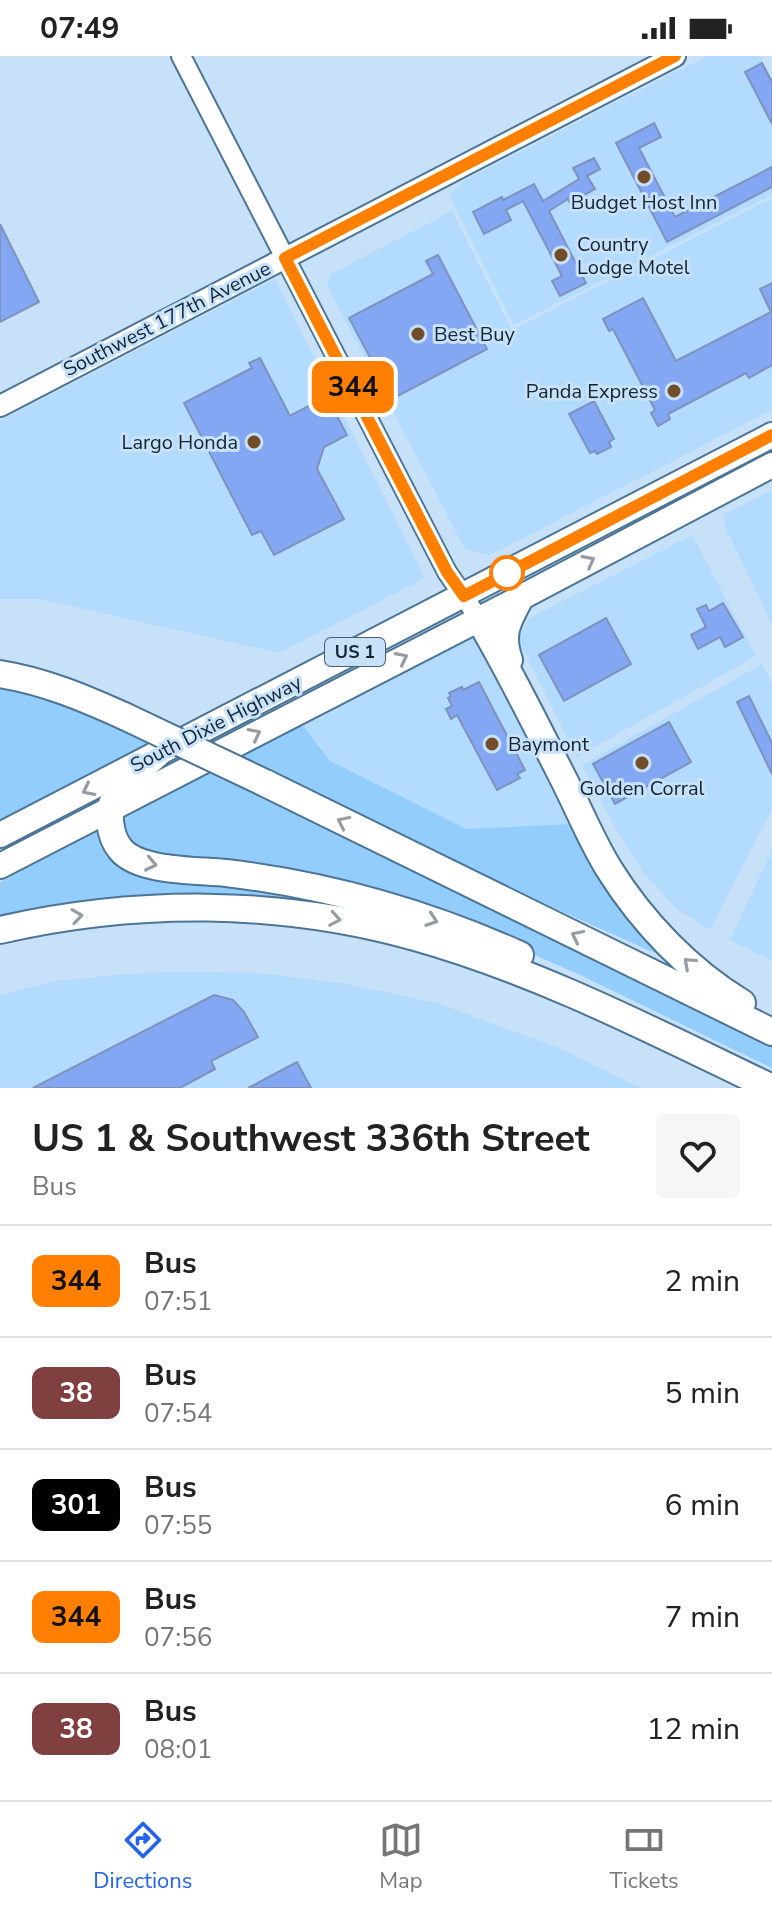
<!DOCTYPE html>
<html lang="en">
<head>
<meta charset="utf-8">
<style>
  body { margin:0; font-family:"Nunito Sans",sans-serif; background:#f6f6f6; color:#222; height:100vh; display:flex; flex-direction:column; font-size:30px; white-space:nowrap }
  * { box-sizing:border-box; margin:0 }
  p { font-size:26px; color:#767676 }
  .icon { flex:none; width:44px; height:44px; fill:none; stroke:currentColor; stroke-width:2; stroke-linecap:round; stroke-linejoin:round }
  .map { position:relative; height:1032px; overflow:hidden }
  .drawer { display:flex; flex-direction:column; background:#fff; flex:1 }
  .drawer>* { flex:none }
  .badge { padding:0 16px; border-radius:12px; font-size:28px; line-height:52px }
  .map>.badge { position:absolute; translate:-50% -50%; box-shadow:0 0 0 4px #fff }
  .round { display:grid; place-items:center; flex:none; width:84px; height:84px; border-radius:8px; background:#f6f6f6 }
  .headline { display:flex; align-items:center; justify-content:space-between; height:136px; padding:0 32px }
  h1 { font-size:38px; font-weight:700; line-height:60px }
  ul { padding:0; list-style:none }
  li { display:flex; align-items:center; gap:24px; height:112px; padding:0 32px; border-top:2px solid #e0e0e0 }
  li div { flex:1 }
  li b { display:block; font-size:30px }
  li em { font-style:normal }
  li .badge { min-width:88px; font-weight:700; text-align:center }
  .status { display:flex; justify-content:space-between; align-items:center; height:56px; padding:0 40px; background:#fff; direction:ltr }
  .status svg { height:22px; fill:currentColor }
  .dock { display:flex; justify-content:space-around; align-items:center; height:112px; border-top:2px solid #e0e0e0; background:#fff; font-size:22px; color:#767676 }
  .dock a { display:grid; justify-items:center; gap:4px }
  .dock .current { color:#2563eb }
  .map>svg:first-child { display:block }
  .built { fill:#b3dbfe }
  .green { fill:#93cdfc }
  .building { fill:#83a7f2; stroke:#7d93be; stroke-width:2 }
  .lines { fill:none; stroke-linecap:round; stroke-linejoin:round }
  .tertiary-casing { stroke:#4b7496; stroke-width:22 }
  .secondary-casing { stroke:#4b7496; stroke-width:24 }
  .trunk-casing { stroke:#4b7496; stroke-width:28 }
  .motorway-casing { stroke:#4b7496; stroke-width:30 }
  .tertiary { stroke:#fff; stroke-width:18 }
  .secondary { stroke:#fff; stroke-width:20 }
  .trunk { stroke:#fff; stroke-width:24 }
  .motorway { stroke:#fff; stroke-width:26 }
  .motorway-bridge-casing { stroke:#4b7496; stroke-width:30; stroke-linecap:butt }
  .motorway-bridge { stroke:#fff; stroke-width:26 }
  .oneway { stroke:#959da3 }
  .line-casing { stroke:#fff; stroke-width:18 }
  .line { stroke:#ff8000; stroke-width:12 }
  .poi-dot { fill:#724d29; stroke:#c7e1f8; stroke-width:3 }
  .stop-dot { fill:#fff; stroke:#ff8000; stroke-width:4 }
  .labels { text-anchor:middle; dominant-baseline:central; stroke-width:6; stroke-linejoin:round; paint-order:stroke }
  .shield { fill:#c7e1f8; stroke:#4a5d6e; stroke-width:2 }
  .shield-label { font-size:18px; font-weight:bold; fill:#142533 }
  .poi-label { font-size:20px; fill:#142533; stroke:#c7e1f8; text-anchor:start }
  .street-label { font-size:20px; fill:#142533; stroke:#c7e1f8 }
</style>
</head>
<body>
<div class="status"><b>07:49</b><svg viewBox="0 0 49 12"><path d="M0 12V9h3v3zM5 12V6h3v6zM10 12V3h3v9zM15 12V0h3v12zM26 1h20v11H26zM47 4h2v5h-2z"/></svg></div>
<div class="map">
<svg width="772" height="1032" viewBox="0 0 772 1032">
  <rect width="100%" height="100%" fill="#c7e1f8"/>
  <g class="built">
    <polygon points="707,0 760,0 772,24 772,139 514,269 449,139 465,124"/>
    <polygon points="772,142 772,354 490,499 465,493 327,230 331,218 452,155 512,274"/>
    <polygon points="275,223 425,522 279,597 40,543 0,543 0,365"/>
    <polygon points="772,434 772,568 725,471 724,459"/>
    <polygon points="692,479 756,600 577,701 518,583 528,563"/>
    <polygon points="474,580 571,768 467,773 329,705 300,666"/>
    <polygon points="762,608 772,628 772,753 710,874 677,853 643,816 613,768 582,709"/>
    <polygon points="772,794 772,905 730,884"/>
    <polygon points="177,916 259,917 347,928 437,947 556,991 642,1032 0,1032 0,939 55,925 125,918"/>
  </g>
  <g class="green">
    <polygon points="0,627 43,638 155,685 0,768"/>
    <polygon points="300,666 330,705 467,773 571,768 588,800 673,905 518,836 236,700"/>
    <polygon points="213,714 772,988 772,1012 580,919 489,879 143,802 115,765"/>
    <polygon points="104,772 108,788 305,838 389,864 0,863 0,826"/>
  </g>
  <g class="building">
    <polygon points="762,7 772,26 772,68 745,16"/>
    <polygon points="654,67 661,81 639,92 675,161 772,111 772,131 667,186 616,87"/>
    <polygon points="594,102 600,113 587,120 595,133 570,147 568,143 549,155 586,227 560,240 552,225 562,220 523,145 506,154 511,164 484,178 473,156 502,141 503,144 534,128 543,145 579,123 573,112"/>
    <polygon points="0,168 39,246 0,266"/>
    <polygon points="438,199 487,293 392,343 349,262 433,218 426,205"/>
    <polygon points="772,227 772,309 749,322 746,317 668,358 670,363 658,370 651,357 655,354 613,273 609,275 603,263 643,242 676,305 771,256 760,233"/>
    <polygon points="260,302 290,360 327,340 347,379 324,391 317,413 344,463 274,499 261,475 252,479 184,347 252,312 249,307"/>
    <polygon points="594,345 614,383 609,386 611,391 597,398 595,395 590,397 569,358"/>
    <polygon points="723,547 743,581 725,591 720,581 698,593 691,579 706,571 697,553 706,549 709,555"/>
    <polygon points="606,562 631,608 564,645 539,599"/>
    <polygon points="479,626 525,714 517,718 520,722 497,734 457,659 451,663 446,653 452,650 448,642 451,640 449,637 462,631 463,634"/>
    <polygon points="749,640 772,687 772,718 737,646"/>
    <polygon points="669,666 691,706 615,748 593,708"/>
    <polygon points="214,939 233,944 244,956 258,981 211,1005 215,1013 180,1032 33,1032"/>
    <polygon points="297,1006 311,1032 248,1032 282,1014"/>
  </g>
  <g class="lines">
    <defs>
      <polyline id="tertiary" points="181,0 447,516 479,563"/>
      <polyline id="secondary" points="0,350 675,0"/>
      <g id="trunk">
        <polyline points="0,779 772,379"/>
        <polyline points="0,810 520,542 772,409"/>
      </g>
      <g id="motorway">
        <path d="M479 563C509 614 535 667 562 720 578 751 591 784 609 813 642 866 689 915 742 947"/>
        <path d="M509 604C500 578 507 566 520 542"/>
        <path d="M0 618C44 625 84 642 124 660"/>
        <path d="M157 698C136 717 108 734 110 765 111 776 114 786 121 794 140 816 198 814 226 817 328 829 426 857 520 899"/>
        <polyline points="265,727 772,976"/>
        <path d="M0 874C136 843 279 843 415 881 540 916 655 976 772 1032"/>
      </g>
    </defs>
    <use href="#tertiary" class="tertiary-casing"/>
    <use href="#secondary" class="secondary-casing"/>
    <use href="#trunk" class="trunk-casing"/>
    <use href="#motorway" class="motorway-casing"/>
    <use href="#tertiary" class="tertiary"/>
    <use href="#secondary" class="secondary"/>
    <use href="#trunk" class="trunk"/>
    <use href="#motorway" class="motorway"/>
    <defs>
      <polyline id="motorway-bridge" points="124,660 265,727"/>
    </defs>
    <use href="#motorway-bridge" class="motorway-bridge-casing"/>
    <use href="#motorway-bridge" class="motorway-bridge"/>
  </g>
  <defs><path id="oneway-chevron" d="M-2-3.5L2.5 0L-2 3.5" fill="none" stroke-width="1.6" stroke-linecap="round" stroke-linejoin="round" transform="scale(2)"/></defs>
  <g class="oneway">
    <use href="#oneway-chevron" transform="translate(589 505) rotate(-28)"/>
    <use href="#oneway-chevron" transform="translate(402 602) rotate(-27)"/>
    <use href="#oneway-chevron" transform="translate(255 678) rotate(-27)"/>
    <use href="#oneway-chevron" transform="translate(88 734) rotate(153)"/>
    <use href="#oneway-chevron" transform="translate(343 766) rotate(-154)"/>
    <use href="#oneway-chevron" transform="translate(151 808) rotate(12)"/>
    <use href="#oneway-chevron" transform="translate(77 860) rotate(-8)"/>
    <use href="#oneway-chevron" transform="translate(335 863) rotate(10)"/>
    <use href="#oneway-chevron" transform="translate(432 864) rotate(19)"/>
    <use href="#oneway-chevron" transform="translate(577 880) rotate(-154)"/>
    <use href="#oneway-chevron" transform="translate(689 907) rotate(-138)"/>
  </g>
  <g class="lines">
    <defs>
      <polyline id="line" points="675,0 285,202 447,516 464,540 772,379"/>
    </defs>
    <use href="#line" class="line-casing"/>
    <use href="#line" class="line"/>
  </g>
  <g class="poi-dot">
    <circle cx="644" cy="121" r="8"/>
    <circle cx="561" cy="199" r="8"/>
    <circle cx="418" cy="278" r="8"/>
    <circle cx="674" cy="335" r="8"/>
    <circle cx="254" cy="386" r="8"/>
    <circle cx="492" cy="688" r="8"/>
    <circle cx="642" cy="707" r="8"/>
  </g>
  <circle class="stop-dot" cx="507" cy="517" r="16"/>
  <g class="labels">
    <rect class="shield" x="325" y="582" width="60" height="28" rx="6"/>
    <g class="shield-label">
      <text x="355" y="596">US 1</text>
    </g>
    <g class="poi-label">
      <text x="644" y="146" text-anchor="middle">Budget Host Inn</text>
      <text x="577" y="188">Country<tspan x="577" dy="23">Lodge Motel</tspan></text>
      <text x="434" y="278">Best Buy</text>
      <text x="658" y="335" text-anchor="end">Panda Express</text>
      <text x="238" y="386" text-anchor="end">Largo Honda</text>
      <text x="508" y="688">Baymont</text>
      <text x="642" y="732" text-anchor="middle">Golden Corral</text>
    </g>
    <g class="street-label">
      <text transform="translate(167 263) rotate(-27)">Southwest 177th Avenue</text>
      <text transform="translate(216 668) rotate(-27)">South Dixie Highway</text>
    </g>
  </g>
</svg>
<b class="badge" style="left:353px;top:331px;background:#ff8000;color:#111">344</b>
</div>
<section class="drawer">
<div class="headline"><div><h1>US 1 &amp; Southwest 336th Street</h1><p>Bus</p></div><a class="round"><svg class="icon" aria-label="heart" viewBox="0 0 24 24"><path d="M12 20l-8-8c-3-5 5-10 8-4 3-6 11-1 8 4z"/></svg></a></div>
<ul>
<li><span class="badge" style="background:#ff8000;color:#111">344</span><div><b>Bus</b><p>07:51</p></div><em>2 min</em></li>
<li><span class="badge" style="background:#804040;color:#fff">38</span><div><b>Bus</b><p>07:54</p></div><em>5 min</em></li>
<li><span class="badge" style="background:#000;color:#fff">301</span><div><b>Bus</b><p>07:55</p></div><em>6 min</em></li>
<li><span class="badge" style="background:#ff8000;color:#111">344</span><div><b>Bus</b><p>07:56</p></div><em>7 min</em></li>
<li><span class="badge" style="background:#804040;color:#fff">38</span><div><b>Bus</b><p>08:01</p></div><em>12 min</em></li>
</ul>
</section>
<nav class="dock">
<a class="current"><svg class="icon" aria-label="directions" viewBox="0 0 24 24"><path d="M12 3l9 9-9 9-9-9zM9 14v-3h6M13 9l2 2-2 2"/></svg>Directions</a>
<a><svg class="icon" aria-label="map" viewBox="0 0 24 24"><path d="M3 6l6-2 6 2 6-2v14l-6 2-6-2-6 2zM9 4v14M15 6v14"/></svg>Map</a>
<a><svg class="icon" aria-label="tickets" viewBox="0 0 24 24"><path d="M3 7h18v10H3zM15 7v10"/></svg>Tickets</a>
</nav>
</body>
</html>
